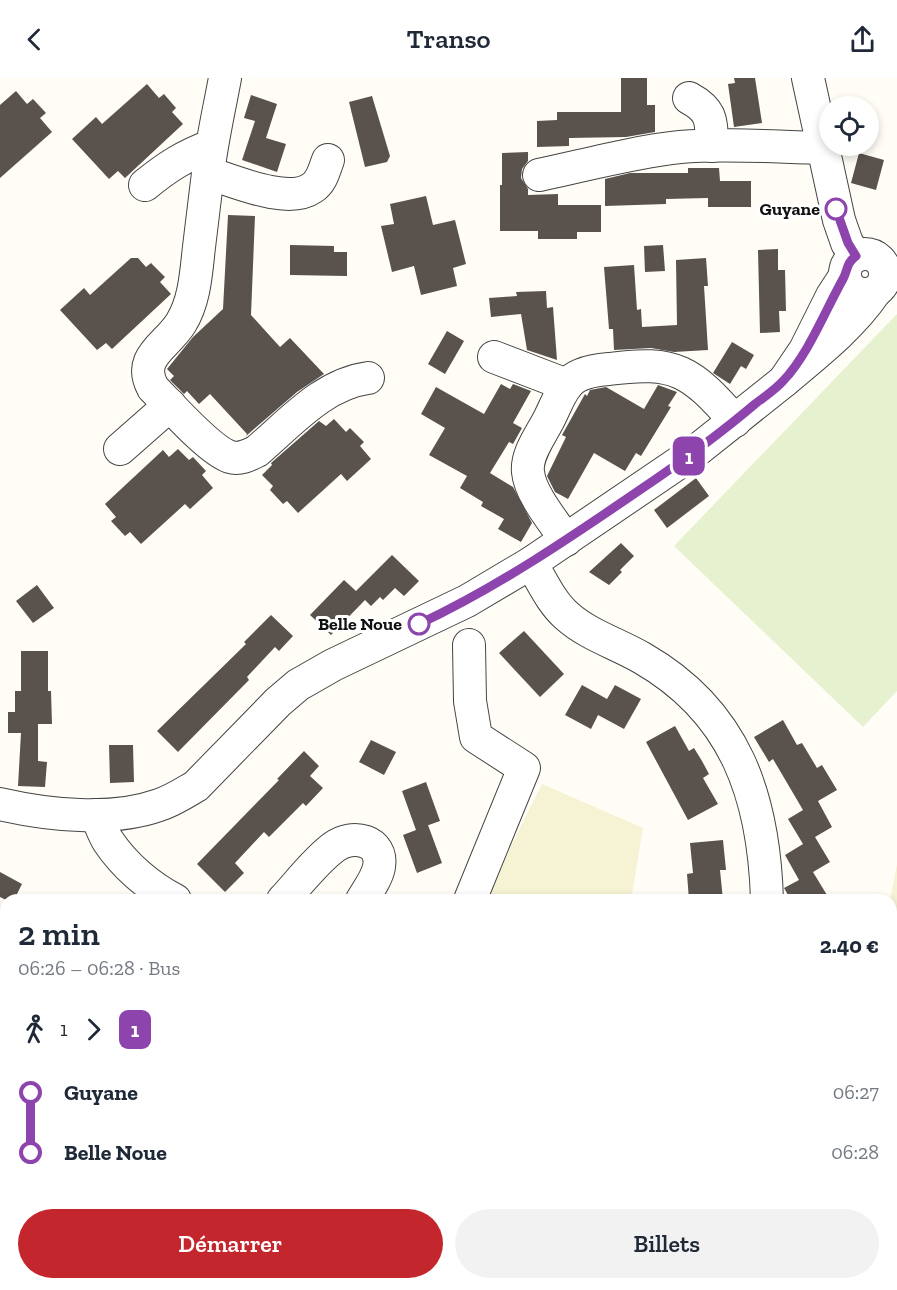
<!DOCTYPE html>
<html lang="fr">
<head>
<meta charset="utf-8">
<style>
  body { margin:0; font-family:"Zilla Slab",serif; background:#f2f2f3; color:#1f2937; height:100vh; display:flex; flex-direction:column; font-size:22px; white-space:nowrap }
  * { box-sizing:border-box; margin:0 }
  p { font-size:20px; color:#747a83 }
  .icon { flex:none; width:33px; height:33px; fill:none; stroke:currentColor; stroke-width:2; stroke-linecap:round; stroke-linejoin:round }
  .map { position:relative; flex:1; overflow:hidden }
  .details { position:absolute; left:0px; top:816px; width:897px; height:396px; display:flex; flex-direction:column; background:#fff; border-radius:18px 18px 0 0; box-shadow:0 3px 9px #0003 }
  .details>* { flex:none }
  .badge { padding:0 12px; border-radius:9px; font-size:21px; line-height:39px }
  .controls { position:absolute; left:819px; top:18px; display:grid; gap:12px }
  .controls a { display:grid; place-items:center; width:60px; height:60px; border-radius:50%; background:#fff; box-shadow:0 3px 9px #0003; font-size:30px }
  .map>.badge { position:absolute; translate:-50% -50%; box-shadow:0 0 0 3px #fff }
  .legs { display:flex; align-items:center; gap:9px; height:66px; padding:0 18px; font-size:20px }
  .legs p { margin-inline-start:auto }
  .summary { display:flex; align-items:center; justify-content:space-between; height:102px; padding:0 18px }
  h1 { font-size:33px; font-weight:600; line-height:45px }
  .cta { display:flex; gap:12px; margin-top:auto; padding:12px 18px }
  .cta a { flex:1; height:69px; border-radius:36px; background:#c4262e; color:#fff; font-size:24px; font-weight:600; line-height:69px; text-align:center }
  .cta a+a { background:#f2f2f3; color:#1f2937 }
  ul { padding:0 18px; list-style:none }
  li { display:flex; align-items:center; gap:21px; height:60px; font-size:22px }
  li i { display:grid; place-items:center; width:9px; height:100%; margin:0 8px; background:currentColor }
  li i::after { content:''; width:15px; height:15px; margin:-8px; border:4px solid; border-radius:50%; background:#fff }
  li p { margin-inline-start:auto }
  li:first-child i { background:linear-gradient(#0000 50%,currentColor 0) }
  li:last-child i { background:linear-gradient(currentColor 50%,#0000 0) }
  header { display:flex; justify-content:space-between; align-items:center; height:78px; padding:0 18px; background:#fff; font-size:27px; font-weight:600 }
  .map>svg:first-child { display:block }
  .farmland { fill:#f6f3d4 }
  .pitch { fill:#e6f2cf }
  .building { fill:#5a524d }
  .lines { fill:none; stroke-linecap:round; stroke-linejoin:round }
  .minor-casing { stroke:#444; stroke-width:34 }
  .minor { stroke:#fff; stroke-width:32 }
  .line-1-casing { stroke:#fff; stroke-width:14 }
  .line-1 { stroke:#8e44ad; stroke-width:9 }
  .stop-1-dot { fill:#fff; stroke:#8e44ad; stroke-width:3 }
  .labels { text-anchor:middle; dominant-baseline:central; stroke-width:6; stroke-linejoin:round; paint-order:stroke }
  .stop-label { font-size:18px; font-weight:bold; fill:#111; stroke:#fff; text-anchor:end }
</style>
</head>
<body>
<header><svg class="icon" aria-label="back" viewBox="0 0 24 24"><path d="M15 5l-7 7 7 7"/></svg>Transo<svg class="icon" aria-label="share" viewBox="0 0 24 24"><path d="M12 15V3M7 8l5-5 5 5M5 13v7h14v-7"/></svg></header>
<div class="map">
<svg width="897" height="1212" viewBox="0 0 897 1212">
  <rect width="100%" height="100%" fill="#fffdf5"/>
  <g class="farmland">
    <polygon points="542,706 643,750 631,822 484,822"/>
    <polygon points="897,786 897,862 891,851 890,822"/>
    <polygon points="0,861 6,864 6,1206 570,1206 569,1212 0,1212"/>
    <polygon points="897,934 897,1212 820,1212 822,1206 891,1206 891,952"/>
  </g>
  <polygon class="pitch" points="897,236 897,613 863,649 674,468"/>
  <g class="building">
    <polygon points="621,0 647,0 647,27 655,27 655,54 626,59 569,60 569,68 537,69 537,43 557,42 557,34 621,34"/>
    <polygon points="734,0 755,0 762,45 734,49 728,6 735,5"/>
    <polygon points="147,6 159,20 164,16 176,30 172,34 183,46 125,100 118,93 109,101 72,61 96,39 102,46"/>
    <polygon points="16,13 27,26 33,21 46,35 40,40 52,54 0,100 0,27"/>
    <polygon points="251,17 277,26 266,60 286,66 277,94 242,82 255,43 244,40"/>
    <polygon points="372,18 390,78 387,84 365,89 349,24"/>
    <polygon points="528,74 528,83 522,91 521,100 528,111 528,117 558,116 558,127 601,127 601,154 577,154 577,161 538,161 538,153 500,153 500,107 502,107 502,75"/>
    <polygon points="859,75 884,82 876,112 851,105"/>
    <polygon points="688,90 719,90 720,103 751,103 751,129 708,129 708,120 666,121 666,126 605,128 605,101 630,95 688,95"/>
    <polygon points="426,118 433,147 455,142 466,186 453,190 457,208 421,217 414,188 392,194 381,148 394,146 390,126"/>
    <polygon points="228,137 255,138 251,237 280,269 290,260 324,296 297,314 246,358 247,356 210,316 199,326 187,313 184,316 170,302 174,298 167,291 193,259 223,231"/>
    <polygon points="290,167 334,168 334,174 347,174 347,198 290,197"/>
    <polygon points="663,167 665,193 645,194 644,168"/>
    <polygon points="778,171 778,192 785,192 786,233 779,233 780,254 760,255 758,172"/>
    <polygon points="131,180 138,180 146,189 151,185 165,199 160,204 171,216 112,271 106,265 97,272 60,232 84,210 90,217"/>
    <polygon points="706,180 708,208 704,208 708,272 674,274 651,270 614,272 613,251 609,251 604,189 634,187 637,232 641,231 642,249 677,247 676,182"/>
    <polygon points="546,213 547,230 553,229 557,282 527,272 521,236 491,239 489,220 517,218 516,214"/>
    <polygon points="447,253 464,263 445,296 428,286"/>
    <polygon points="732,264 754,277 746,291 741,288 730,306 713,295"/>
    <polygon points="501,306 510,311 513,306 531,313 513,345 522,350 513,366 509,364 490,395 513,409 532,445 521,464 498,451 504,441 481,428 483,424 460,410 467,398 429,377 445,350 421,336 436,309 484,336"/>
    <polygon points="658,307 677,314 668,328 671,329 641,378 636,375 625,393 594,375 568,421 555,414 547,398 566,359 562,357 585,316 587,318 590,312 606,309 644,331"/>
    <polygon points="334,341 346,354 350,350 364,364 360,368 371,381 347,403 341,396 298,435 287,423 283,426 270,412 273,408 262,397 272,387 271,385 319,343 326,348"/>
    <polygon points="178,371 189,382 193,379 206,393 202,397 213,410 190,431 185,426 141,466 130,454 125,458 111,443 116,439 105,426 163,372 169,379"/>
    <polygon points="696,400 709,418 667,450 654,432"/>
    <polygon points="621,465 634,478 620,492 622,494 609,507 589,494"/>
    <polygon points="392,477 419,503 404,518 395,510 383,522 380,519 371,528 365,522 331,557 310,537 344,502 356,513"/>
    <polygon points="37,507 54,530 33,545 16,523"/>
    <polygon points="271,537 293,558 279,573 275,569 247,599 249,602 178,674 157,653 246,566 244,564"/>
    <polygon points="524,553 564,596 540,619 499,575"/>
    <polygon points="21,573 48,573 48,613 51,613 52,646 38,646 38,683 47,684 45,709 18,708 21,655 8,655 8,634 15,634 15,613 21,613"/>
    <polygon points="582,607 607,621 615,607 641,621 624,651 598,637 591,651 565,637"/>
    <polygon points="783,642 797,667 802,665 817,690 822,687 837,712 818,723 832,749 815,759 830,784 813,794 830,822 791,822 784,810 799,802 785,777 803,766 788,741 803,732 773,681 769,684 754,659"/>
    <polygon points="675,648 689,673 694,670 702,683 709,696 703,700 718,726 688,742 646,664"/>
    <polygon points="371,662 396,674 384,697 359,684"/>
    <polygon points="109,667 133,667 134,704 110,705"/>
    <polygon points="304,673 319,688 310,698 323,710 306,728 303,725 269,759 264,754 235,785 244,795 225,814 197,786 279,702 277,701"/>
    <polygon points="426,704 440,743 426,748 428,747 442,785 417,795 403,757 416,752 402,713"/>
    <polygon points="723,762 726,792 720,792 723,822 689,822 687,796 693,795 690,765"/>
    <polygon points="0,794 22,806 14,822 6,822 0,819"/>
  </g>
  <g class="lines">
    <defs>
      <g id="minor">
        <path d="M225 0C219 32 212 63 208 95 205 120 202 144 199 169 196 195 195 222 181 245 167 268 136 279 153 310 170 327 209 372 230 379 240 382 249 377 257 373 290 345 323 306 368 300"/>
        <polyline points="808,0 839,142 847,165 856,178"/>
        <path d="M689 20C713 33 711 43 712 68"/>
        <path d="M208 95C234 103 288 127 312 110 322 104 324 92 328 82"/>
        <path d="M539 97C586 87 633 74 680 69 728 65 776 69 824 70"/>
        <path d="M145 107C167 89 184 78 211 68"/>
        <circle cx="865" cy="196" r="20"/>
        <path d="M845 198 832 218 805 272 784 303C816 276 851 249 875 214"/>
        <polyline points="494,279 567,307"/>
        <polyline points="120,371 170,327"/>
        <path d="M566 462C554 444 530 416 528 394 526 377 540 358 548 343 554 332 559 317 567 307 576 295 595 292 609 291 676 282 691 293 735 343"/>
        <path d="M531 485C542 503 551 524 567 538 588 557 618 566 642 580 736 634 764 719 767 822"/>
        <polyline points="469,567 470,623 476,659 524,690 470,822"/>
        <path d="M0 726C48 737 112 744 159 727 172 723 184 715 196 708L278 624 298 607 333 587 467 523 531 485 696 373 784 303"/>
        <path d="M96 737C100 745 103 755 108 763 124 787 149 809 175 822"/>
        <path d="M283 822C299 805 315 783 334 769 352 755 384 762 379 789 377 800 368 812 362 822"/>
        <polyline points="680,1212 683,1206"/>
      </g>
    </defs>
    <use href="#minor" class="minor-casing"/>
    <use href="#minor" class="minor"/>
  </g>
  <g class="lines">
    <defs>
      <path id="line-1" d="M419 546C502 507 577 455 653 403 688 379 722 354 755 326 764 319 775 312 783 303 808 277 825 233 843 201 848 192 846 185 856 178L848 165 836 131"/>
    </defs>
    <use href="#line-1" class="line-1-casing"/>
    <use href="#line-1" class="line-1"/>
  </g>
  <g class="stop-1-dot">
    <circle cx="836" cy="131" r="10"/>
    <circle cx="419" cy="546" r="10"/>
  </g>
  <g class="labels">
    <g class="stop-label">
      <text x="820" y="131">Guyane</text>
      <text x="402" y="546">Belle Noue</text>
    </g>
  </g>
</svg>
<div class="controls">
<a><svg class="icon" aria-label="locate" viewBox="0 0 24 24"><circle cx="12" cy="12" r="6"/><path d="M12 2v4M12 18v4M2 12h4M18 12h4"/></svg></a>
</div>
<b class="badge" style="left:689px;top:378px;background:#8e44ad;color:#fff">1</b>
<section class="details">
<div class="summary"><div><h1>2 min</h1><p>06:26 – 06:28 · Bus</p></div><b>2.40 €</b></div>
<div class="legs"><svg class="icon" aria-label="walk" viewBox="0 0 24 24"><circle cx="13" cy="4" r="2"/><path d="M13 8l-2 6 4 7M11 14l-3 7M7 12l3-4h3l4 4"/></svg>1<svg class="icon" aria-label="forward" viewBox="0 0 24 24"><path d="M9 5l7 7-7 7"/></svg><b class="badge" style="background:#8e44ad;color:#fff">1</b></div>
<ul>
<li><i style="color:#8e44ad"></i><b>Guyane</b><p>06:27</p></li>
<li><i style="color:#8e44ad"></i><b>Belle Noue</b><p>06:28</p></li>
</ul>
<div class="cta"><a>Démarrer</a><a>Billets</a></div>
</section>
</div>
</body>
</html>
